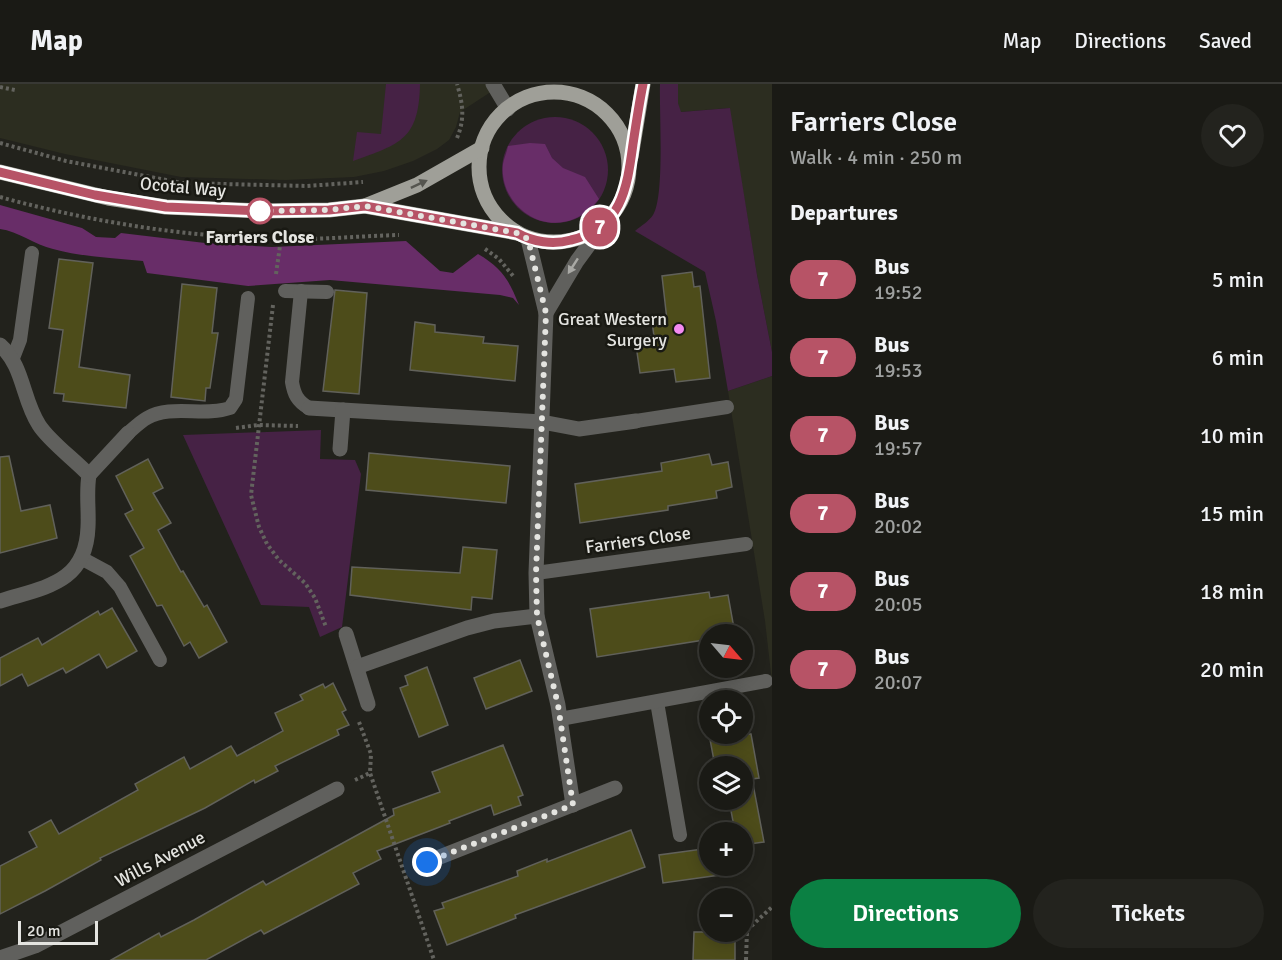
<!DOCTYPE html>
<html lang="en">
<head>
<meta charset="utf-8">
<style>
  body { margin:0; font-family:Signika,sans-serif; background:#23231e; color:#f1f3f6; height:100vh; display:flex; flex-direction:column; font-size:22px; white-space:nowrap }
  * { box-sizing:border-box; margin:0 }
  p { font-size:20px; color:#9fa1a0 }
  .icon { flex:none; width:33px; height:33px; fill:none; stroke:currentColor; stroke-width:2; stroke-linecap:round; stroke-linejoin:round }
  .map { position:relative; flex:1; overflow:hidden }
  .sheet { display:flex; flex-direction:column; background:#1a1a15; width:510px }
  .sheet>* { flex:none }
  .badge { padding:0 12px; border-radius:20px; font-size:21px; line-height:39px }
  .needle { width:39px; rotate:118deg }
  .tools { position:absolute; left:699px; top:540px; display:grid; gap:12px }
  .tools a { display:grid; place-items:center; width:54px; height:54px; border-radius:50%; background:#1a1a15; box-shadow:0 3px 15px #0003,0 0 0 2px #383834; font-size:30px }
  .scale { position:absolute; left:18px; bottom:15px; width:80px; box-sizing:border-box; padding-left:6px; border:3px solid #e4e4e0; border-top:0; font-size:16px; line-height:21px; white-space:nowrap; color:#e4e4e0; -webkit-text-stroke:4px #191913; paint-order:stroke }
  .you { position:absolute; width:30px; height:30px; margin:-15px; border:4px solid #fff; border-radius:50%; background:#1a73e8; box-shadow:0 0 0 9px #1a73e833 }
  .map>.badge { position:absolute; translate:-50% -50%; box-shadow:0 0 0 3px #fff }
  h2 { padding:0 18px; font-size:22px; line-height:54px }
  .round { display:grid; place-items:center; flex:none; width:63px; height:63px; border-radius:32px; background:#23231e }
  .head { display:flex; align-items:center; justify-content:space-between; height:102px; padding:0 18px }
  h1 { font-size:28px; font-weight:600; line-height:45px }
  .button { display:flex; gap:12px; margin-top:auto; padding:12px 18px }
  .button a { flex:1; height:69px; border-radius:36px; background:#0b8043; color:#fff; font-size:24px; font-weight:600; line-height:69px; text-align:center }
  .button a+a { background:#23231e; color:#f1f3f6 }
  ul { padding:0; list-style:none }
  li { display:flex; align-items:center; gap:18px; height:78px; padding:0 18px }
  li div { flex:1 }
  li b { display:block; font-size:22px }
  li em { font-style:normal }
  li .badge { min-width:66px; font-weight:700; text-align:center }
  header { display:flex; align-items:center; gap:36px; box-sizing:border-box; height:84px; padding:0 30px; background:#1a1a15; border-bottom:2px solid #383834 }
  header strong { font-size:28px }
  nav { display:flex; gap:33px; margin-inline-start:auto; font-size:21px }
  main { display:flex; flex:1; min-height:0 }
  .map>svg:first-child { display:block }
  .built { fill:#2c2d20 }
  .green { fill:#462245 }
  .forest { fill:#682d68 }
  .building { fill:#4d4c1a; stroke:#61615a; stroke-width:1.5 }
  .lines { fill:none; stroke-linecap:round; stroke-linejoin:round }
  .path { stroke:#63635e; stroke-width:4; stroke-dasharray:3 3; stroke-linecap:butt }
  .lane { stroke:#60605d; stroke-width:14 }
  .street { stroke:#60605d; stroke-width:15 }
  .primary { stroke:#9f9f98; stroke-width:15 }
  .oneway { fill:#55554f }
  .oneway2 { fill:#a9a9a5 }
  .line-casing { stroke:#fff; stroke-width:14 }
  .line { stroke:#b75366; stroke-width:9 }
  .walk { stroke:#e4e4e0; stroke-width:6; stroke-dasharray:0 10.8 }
  .stop-dot { fill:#fff; stroke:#b75366; stroke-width:3 }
  .poi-dot { fill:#f38af1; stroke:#191913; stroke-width:2 }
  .labels { text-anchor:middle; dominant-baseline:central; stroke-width:5; stroke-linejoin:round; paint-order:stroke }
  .street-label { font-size:18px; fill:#e4e4e0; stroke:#191913 }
  .stop-label { font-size:18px; font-weight:bold; fill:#e4e4e0; stroke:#191913 }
  .poi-label { font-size:18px; fill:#e4e4e0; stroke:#191913; text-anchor:end }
</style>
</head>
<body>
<header>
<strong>Map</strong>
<nav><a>Map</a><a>Directions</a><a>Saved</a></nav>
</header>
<main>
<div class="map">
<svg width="772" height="876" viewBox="0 0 772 876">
  <rect width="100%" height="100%" fill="#22221c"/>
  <g class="built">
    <polygon points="0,0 503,0 460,28 456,43 449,56 437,65 413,77 384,87 354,93 285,96 181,93 65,70 0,54"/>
    <polygon points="678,0 772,0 772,268 757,191 729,24 680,28 678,19"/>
    <polygon points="772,292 772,598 765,537 728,307"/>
  </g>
  <g class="green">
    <path d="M386 0H420C419 55 401 60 353 77L357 48 381 50Z"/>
    <path d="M660 0H678V19L681 28 730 24 757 191 772 268V292L728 307 716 237 705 188 635 147C641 142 649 137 653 131 665 113 659 26 660 0Z"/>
    <circle cx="555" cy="86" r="53"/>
    <polygon points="321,346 320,375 355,376 361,390 342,543 320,553 309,523 261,521 183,351"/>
  </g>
  <g class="forest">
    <path d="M530 59 545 60 552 74 563 84 585 93 599 115C592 123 585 131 574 135 538 150 499 118 503 80 504 74 507 68 508 62Z"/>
    <path d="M0 121 82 144 96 153 115 154 121 149 205 159 272 163 406 157 440 187 453 189 478 170C502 184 509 196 519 221L513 214 500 211 330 196 248 202 147 189 143 177C113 174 82 173 53 165 35 161 18 147 0 145Z"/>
  </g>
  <g class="building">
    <polygon points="59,175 93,179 79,283 130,291 126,324 63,317 64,310 54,309 63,246 49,244"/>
    <polygon points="692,188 694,203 700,202 710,294 676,298 674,285 640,289 635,254 654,252 652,238 667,236 662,192"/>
    <polygon points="182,200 217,204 212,249 218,249 210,304 206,304 205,317 171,313"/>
    <polygon points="335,206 367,209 359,310 323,307"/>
    <polygon points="415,238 435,241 435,248 484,253 483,259 518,262 515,297 410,286"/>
    <polygon points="369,369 510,382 506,419 366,406"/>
    <polygon points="709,370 712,381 728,378 732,403 716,407 717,414 668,422 668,426 580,439 575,400 662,387 661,379"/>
    <polygon points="9,372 21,427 50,421 57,454 0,469 0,373"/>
    <polygon points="148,375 163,404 153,409 171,439 158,446 181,488 183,487 204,523 207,521 227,558 199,574 190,558 184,562 162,521 157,522 130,472 144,464 125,430 133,426 116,392"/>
    <polygon points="463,463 497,466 492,515 472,513 471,526 350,511 352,483 460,489"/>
    <polygon points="709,508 710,514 728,511 735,550 710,550 710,555 597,573 590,525"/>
    <polygon points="112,524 137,567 107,584 99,570 66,589 63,584 28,602 22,590 0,602 0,574 38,554 42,561 98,527 100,531"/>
    <polygon points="520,576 532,607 486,625 474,594"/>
    <polygon points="427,583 448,641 419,653 400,604 408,601 405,592"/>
    <polygon points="333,599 346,626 342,628 349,641 337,646 339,651 275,682 278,687 255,699 254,696 205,724 100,774 101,776 45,807 0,830 0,782 37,763 29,748 51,736 59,750 138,706 135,700 184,673 190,685 231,662 237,672 283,647 275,629 303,616 300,611 323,600 325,604"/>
    <polygon points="709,650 751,650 759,694 752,695 764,758 742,761 742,748 735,748 729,716 742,716 742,682 723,682 723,680 715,682"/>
    <polygon points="503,661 523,711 518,713 521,721 494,731 491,721 449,737 450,739 377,767 381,775 353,789 359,800 264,850 261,846 206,876 111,876 159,849 161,853 194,836 263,797 266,801 394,731 393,725 440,708 432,688"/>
    <polygon points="631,746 645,783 515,831 516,834 447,861 434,827 444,824 442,819 518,792 517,787 547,775 547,778"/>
    <polygon points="710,764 710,782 726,782 727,790 663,799 659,771"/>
    <polygon points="694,848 715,848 715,855 735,855 735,876 693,876"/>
  </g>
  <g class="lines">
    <g class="path">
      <polyline points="0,3 15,6"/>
      <path d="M457 54C465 35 463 20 457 0"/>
      <polyline points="0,59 66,77 182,99 307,102 363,98"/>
      <path d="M0 113C92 138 185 153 280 155 319 156 359 152 399 151"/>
      <polyline points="485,165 499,175 514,193"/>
      <polyline points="276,190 281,155"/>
      <polyline points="273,221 251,411 259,443 267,460 279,476 305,499 315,514 326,543"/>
      <polyline points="236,344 258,341 298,342"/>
      <polyline points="359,638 371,670 370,689 434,876"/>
      <polyline points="355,696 370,689"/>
      <polyline points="746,876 747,846 772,823"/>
    </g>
    <g class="lane">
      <polyline points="285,207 327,208"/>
      <path d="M301 207 292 298C294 310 297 317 309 324"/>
      <polyline points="13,274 20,256 32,169"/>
      <polyline points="636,337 727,323"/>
      <path d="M128 349C134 344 140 338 147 334 171 320 204 333 230 324L236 315 248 214"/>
      <polyline points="81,474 107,488 120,503 160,576"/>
      <polyline points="536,489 746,460"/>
      <polyline points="657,618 680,751"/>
      <polyline points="560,635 766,597"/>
    </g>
    <g class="street">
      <polyline points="493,0 508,25"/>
      <polyline points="528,155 546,229 536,489 537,532 558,621 573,721"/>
      <polyline points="546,229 577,177 605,139"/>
      <path d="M0 261C24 282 22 315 39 341 49 357 75 376 89 391 86 409 89 426 88 443 86 500 44 503 0 517"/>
      <polyline points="309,324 542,338 579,345 636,337"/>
      <polyline points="340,365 343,326"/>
      <polyline points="89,391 128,349"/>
      <polyline points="346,550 368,620"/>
      <polyline points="357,583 467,544 494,537 537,532"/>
      <polyline points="427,778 615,704"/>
      <polyline points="0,874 35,862 337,705"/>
    </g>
    <g class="primary">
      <circle cx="554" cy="83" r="75"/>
      <polyline points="631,73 643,0"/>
      <polyline points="0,88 108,114 166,123 262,127 329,126 365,122 517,149"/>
      <polyline points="365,122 417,101 482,64"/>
    </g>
  </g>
  <defs><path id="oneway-solid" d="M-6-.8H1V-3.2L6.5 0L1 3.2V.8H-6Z" transform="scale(1.5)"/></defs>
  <use class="oneway" href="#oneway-solid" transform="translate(419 100) rotate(-25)"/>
  <use class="oneway2" href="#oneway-solid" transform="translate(573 182) rotate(123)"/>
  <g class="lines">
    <defs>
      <path id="line" d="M0 88 95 111 166 123 262 127 329 126 365 122 517 149C533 158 553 161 571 156 622 144 627 104 633 60 636 40 639 20 643 0"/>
    </defs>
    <use href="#line" class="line-casing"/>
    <use href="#line" class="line"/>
    <polyline class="walk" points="260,127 329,126 365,122 517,149 528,155 546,229 536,489 537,532 558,621 573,721 427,778"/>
  </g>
  <circle class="stop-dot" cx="260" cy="127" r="12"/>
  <circle class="poi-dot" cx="679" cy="245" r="6"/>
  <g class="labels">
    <g class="street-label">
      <text transform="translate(183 103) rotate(5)">Ocotal Way</text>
      <text transform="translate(638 456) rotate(-8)">Farriers Close</text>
      <text transform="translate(160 775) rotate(-28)">Wills Avenue</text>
    </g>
    <g class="stop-label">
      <text x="260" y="153">Farriers Close</text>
    </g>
    <g class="poi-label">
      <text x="667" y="235">Great Western<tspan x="667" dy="21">Surgery</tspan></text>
    </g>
  </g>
</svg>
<div class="tools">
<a><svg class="needle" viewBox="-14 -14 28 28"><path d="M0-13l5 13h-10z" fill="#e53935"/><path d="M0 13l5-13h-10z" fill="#9fa1a0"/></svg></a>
<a><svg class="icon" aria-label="locate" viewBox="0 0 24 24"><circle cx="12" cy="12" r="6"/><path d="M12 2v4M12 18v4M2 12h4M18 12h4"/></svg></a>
<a><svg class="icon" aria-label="layers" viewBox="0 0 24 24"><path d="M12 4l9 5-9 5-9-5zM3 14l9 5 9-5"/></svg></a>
<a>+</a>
<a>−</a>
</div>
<div class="scale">20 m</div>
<div class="you" style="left:427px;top:778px"></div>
<b class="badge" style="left:600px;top:143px;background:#b75366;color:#fff">7</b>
</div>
<section class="sheet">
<div class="head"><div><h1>Farriers Close</h1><p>Walk · 4 min · 250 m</p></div><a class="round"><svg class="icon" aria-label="heart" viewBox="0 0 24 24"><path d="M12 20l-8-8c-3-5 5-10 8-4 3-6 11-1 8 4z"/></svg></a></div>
<h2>Departures</h2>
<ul>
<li><span class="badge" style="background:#b75366;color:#fff">7</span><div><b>Bus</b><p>19:52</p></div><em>5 min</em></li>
<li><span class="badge" style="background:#b75366;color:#fff">7</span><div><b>Bus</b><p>19:53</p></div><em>6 min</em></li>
<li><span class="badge" style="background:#b75366;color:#fff">7</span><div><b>Bus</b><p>19:57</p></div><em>10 min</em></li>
<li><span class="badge" style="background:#b75366;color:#fff">7</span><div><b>Bus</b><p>20:02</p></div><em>15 min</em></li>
<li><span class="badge" style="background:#b75366;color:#fff">7</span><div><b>Bus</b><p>20:05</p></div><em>18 min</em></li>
<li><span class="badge" style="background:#b75366;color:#fff">7</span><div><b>Bus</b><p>20:07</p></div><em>20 min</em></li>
</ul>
<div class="button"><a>Directions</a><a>Tickets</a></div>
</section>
</main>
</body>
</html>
